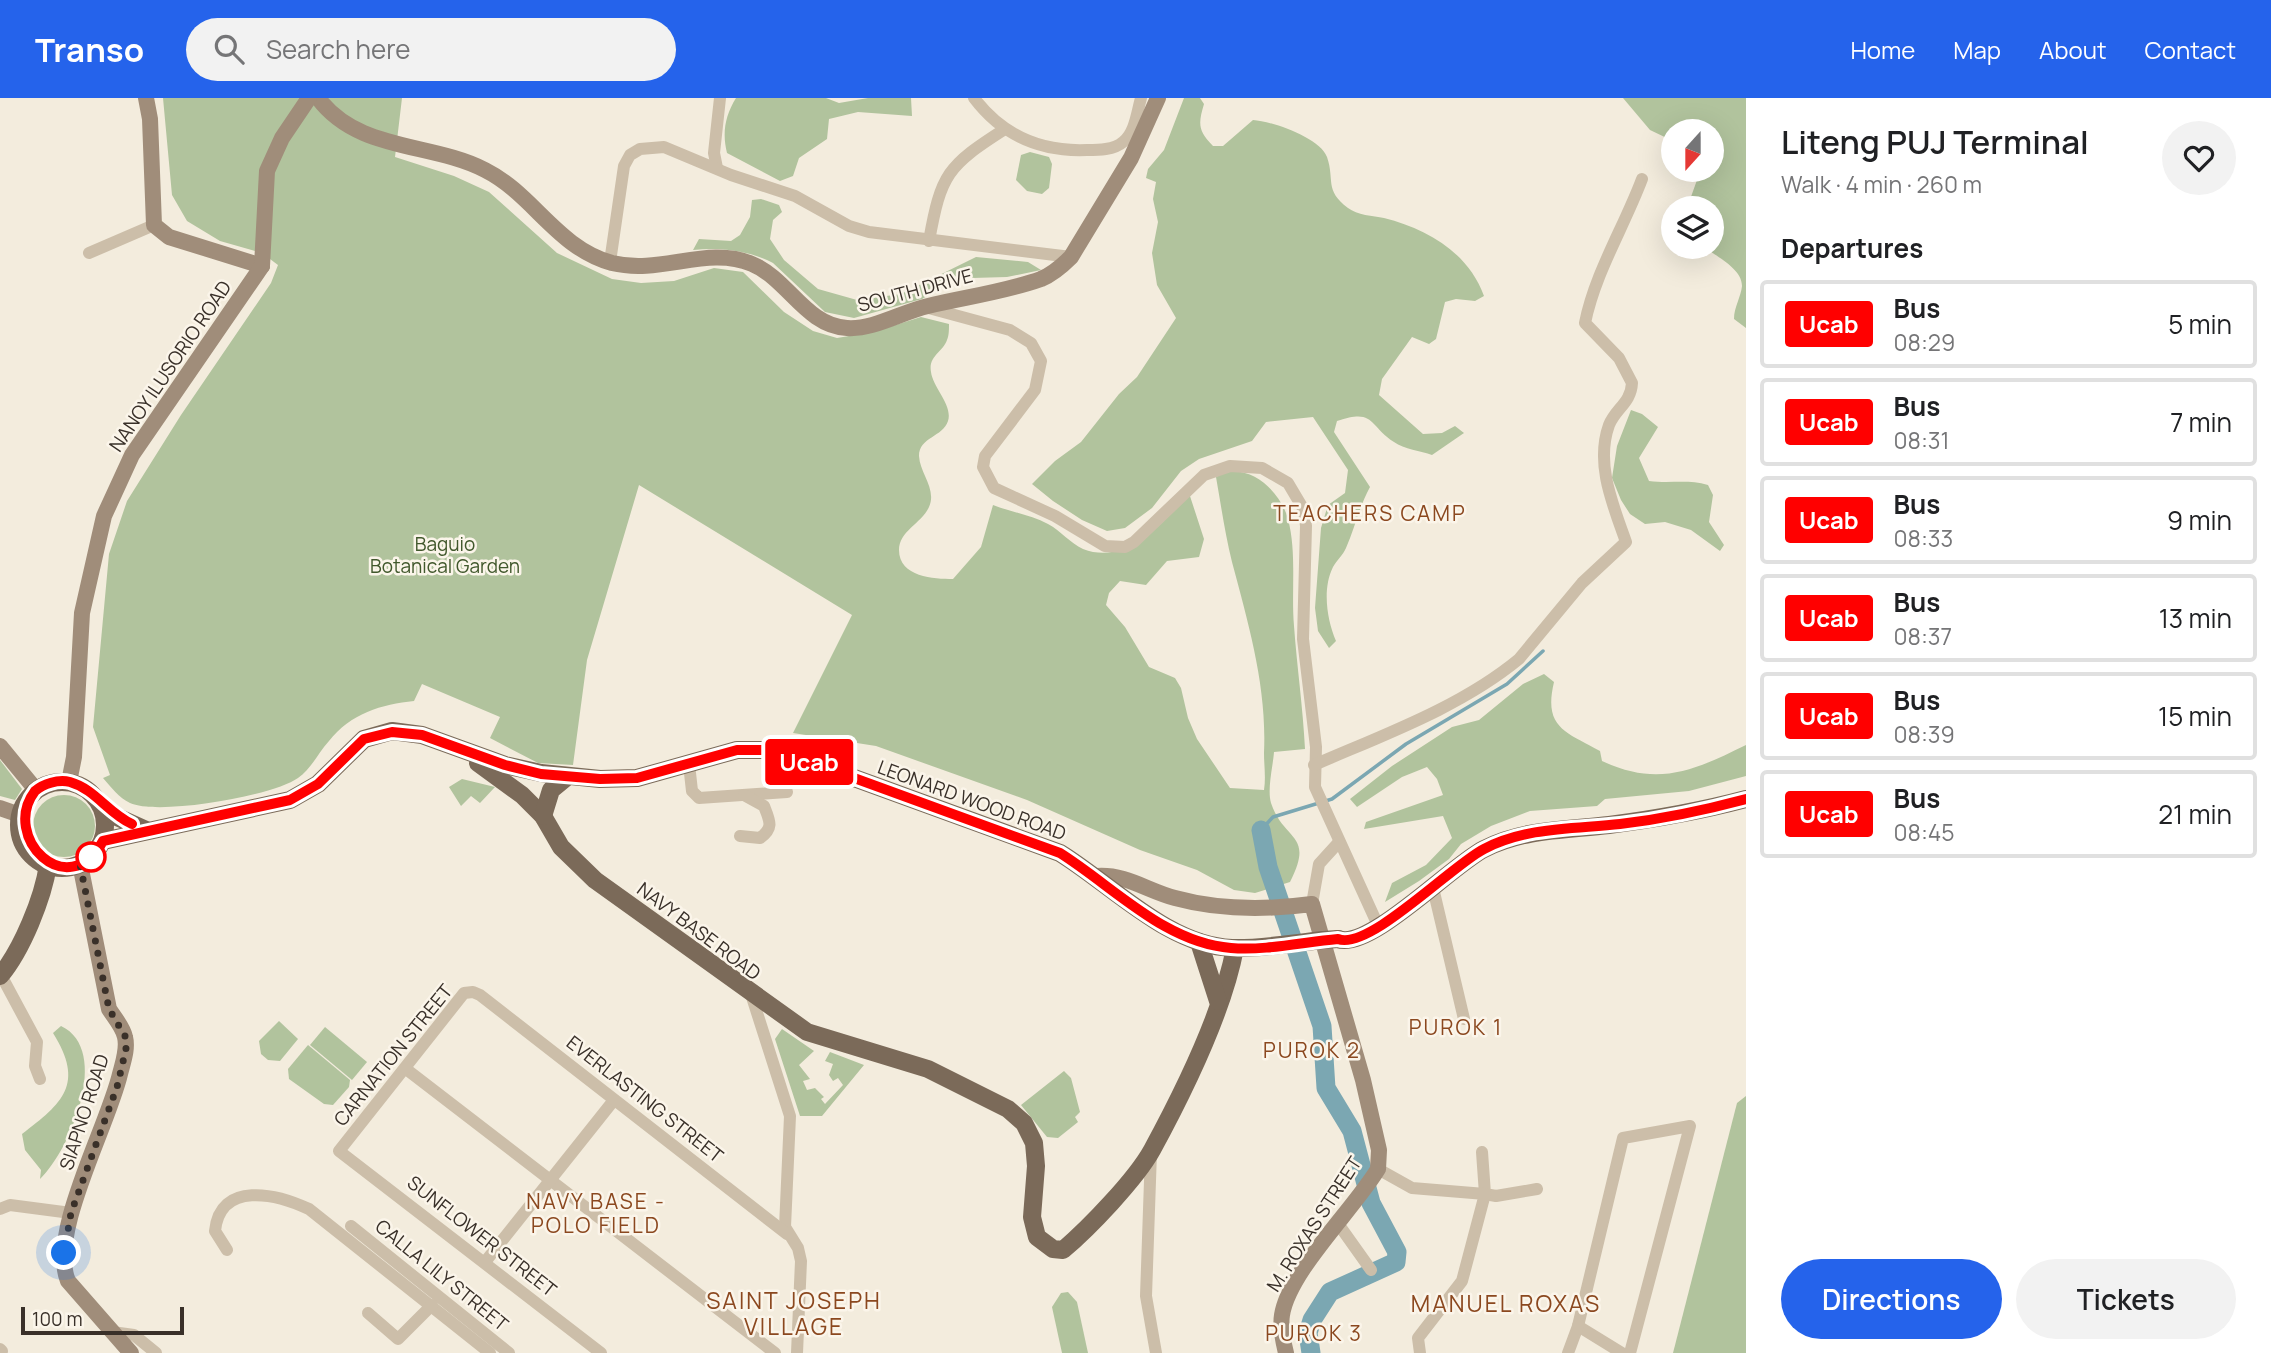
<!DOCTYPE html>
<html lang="en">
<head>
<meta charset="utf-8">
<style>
  body { margin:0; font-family:Manrope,sans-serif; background:#f2f2f2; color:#202124; height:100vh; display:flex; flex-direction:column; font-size:26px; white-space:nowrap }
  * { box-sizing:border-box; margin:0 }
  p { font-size:23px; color:#757577 }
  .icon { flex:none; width:38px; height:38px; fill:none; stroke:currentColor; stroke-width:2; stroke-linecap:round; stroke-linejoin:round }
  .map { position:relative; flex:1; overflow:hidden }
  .sheet { display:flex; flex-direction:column; background:#fff; width:525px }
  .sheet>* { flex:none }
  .badge { padding:0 14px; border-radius:5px; font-size:24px; line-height:46px }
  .needle { width:46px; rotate:201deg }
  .tools { position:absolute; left:1661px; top:21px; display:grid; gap:14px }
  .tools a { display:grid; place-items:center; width:63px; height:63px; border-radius:50%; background:#fff; box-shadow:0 7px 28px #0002; font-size:35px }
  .scale { position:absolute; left:21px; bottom:18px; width:163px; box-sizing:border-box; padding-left:7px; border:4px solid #393029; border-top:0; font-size:19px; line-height:24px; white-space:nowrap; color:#393029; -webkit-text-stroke:5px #fbf5ea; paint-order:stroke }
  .you { position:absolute; width:35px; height:35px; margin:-18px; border:5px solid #fff; border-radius:50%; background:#1a73e8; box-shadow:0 0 0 10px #1a73e833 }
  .map>.badge { position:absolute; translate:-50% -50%; box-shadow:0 0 0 4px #fff }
  h2 { padding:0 35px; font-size:26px; line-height:63px }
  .round { display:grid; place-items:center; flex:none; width:74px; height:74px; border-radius:37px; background:#f2f2f2 }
  .summary { display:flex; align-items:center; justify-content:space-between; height:119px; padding:0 35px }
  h1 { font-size:33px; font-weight:600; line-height:52px }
  .primary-button { display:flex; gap:14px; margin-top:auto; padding:14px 35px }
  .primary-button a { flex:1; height:80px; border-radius:42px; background:#2563eb; color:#fff; font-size:28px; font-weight:600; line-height:80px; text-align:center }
  .primary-button a+a { background:#f2f2f2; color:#202124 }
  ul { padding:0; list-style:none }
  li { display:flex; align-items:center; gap:21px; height:88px; margin:0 14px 10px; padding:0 21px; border:4px solid #e0e0e0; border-radius:7px }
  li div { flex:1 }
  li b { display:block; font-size:26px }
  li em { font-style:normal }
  li .badge { min-width:77px; font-weight:700; text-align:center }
  header { display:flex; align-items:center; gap:42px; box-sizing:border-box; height:98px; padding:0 35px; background:#2563eb; color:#fff }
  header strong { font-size:33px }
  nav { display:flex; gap:38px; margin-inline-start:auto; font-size:24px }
  .search { width:490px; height:63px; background:#f2f2f2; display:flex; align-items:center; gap:18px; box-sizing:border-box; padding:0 24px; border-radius:38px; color:#757577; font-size:26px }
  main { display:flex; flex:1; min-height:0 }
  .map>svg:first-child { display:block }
  .green { fill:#b1c39d }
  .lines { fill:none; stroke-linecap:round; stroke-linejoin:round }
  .stream { stroke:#7ba7b2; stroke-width:3.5 }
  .river { stroke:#7ba7b2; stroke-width:19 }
  .street { stroke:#ccbea9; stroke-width:12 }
  .secondary { stroke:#a08d7a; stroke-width:16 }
  .primary { stroke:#7b6a59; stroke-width:18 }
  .primary-bridge { stroke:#7b6a59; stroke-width:18 }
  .line-casing { stroke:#fff; stroke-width:16 }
  .line { stroke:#f00; stroke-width:10 }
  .walk { stroke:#393029; stroke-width:7; stroke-dasharray:0 12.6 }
  .stop-dot { fill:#fff; stroke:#f00; stroke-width:3.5 }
  .labels { text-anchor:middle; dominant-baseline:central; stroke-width:5; stroke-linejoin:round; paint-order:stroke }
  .street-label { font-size:19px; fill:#393029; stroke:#fbf5ea }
  .park-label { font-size:19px; fill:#41582c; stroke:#fbf5ea }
  .neighbourhood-label { font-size:21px; letter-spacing:2px; fill:#8b481f; stroke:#fbf5ea }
  .quarter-label { font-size:23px; letter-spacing:2px; fill:#8b481f; stroke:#fbf5ea }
</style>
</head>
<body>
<header>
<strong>Transo</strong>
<div class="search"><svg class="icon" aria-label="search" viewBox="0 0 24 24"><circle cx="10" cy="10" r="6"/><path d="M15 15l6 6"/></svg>Search here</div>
<nav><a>Home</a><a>Map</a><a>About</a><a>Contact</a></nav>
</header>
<main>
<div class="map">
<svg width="1746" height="1255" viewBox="0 0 1746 1255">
  <rect width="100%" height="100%" fill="#f3ecdd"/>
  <g class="green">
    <path d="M163 0H402L395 59 454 78 489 94 557 155 612 181 641 185 674 183 714 170 743 174 784 214 813 233 837 240 873 234 921 219 949 226C949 231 949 238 947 242 943 254 928 258 931 274 933 290 953 307 948 323 943 339 919 339 919 358 920 376 937 391 929 409 922 425 899 433 899 452 899 479 934 481 953 481L981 449 993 407C1011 414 1031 417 1048 426 1061 433 1070 445 1083 451 1126 468 1164 425 1189 395L1204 441 1199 459 1167 463 1146 487 1120 483 1109 495 1106 507 1125 529 1149 569 1175 580 1181 590 1188 620 1197 641 1230 690 1264 692C1266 679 1264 668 1264 655 1267 589 1249 528 1232 464 1225 436 1221 407 1216 379 1245 361 1280 391 1288 421 1297 455 1291 493 1294 528 1297 569 1303 610 1305 651L1274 654C1273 668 1267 691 1271 705 1284 744 1315 735 1290 784L1255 795 1234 792 1197 772 1140 752 1027 702 876 648 793 635 852 517 639 387 587 562 573 667 538 665 490 640 500 619 422 586 414 603C382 606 350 616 329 643 318 655 312 670 298 680 273 698 158 718 130 705 119 700 111 689 103 680L110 677 93 629 109 456 127 403 181 317 271 185 278 167 262 155 220 143 187 123 172 97Z"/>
    <path d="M736 0H826L839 5 868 0H911L912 18 858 14 829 21 827 41 799 60 793 78 780 83 727 55C722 35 725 18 736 0Z"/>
    <path d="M1184 0H1200L1204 6C1198 26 1198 33 1213 48H1223L1253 22C1272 23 1320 40 1327 59 1335 82 1324 92 1348 110 1357 117 1373 118 1384 120 1427 131 1468 154 1484 198L1475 203 1456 201 1445 204 1436 241 1429 246 1412 239 1382 281 1379 297 1423 336 1442 335 1455 328 1464 335 1432 357C1421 353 1404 351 1394 344 1368 327 1375 310 1337 323L1334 334 1370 389C1359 409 1355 430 1346 450 1343 457 1337 462 1333 469 1322 491 1327 522 1336 543L1329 550 1318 533 1315 510 1321 430 1328 407 1345 395 1348 372 1313 319 1266 324 1252 343 1199 361 1181 373 1152 410 1125 430 1107 433 1082 422 1053 403 1032 386 1055 363 1081 344 1119 296 1137 279 1176 220 1157 187 1152 155 1158 124 1153 101 1156 84 1146 80 1148 71 1164 52Z"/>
    <path d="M1623 0H1746V230L1734 221C1734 209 1741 199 1742 188 1742 170 1716 159 1705 149H1712V110H1687L1697 82 1694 72H1712V33H1673V43L1650 32Z"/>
    <polygon points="1030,54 1049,59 1052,66 1049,90 1042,96 1027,93 1016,82 1021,57"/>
    <path d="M761 101 779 107 782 114 773 122 770 141 784 162 818 191 857 202 901 196 976 159 1028 164 1041 172 1007 179 972 180 944 188 922 201 854 220 825 214 773 165C748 152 720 149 693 152L699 141 731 143 740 137 750 119 752 102Z"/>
    <path d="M1631 312 1642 316 1658 329 1639 360 1649 383C1670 386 1687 381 1708 387L1713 397 1709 424 1724 447 1720 453 1691 432 1665 424 1645 426 1630 416 1621 402 1612 380 1617 348Z"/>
    <path d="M1544 576 1554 584C1543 630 1566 634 1600 653L1602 663C1658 689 1693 673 1746 647V678L1689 693 1605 701 1597 708 1530 713 1491 728 1461 746 1449 761 1419 783 1385 804 1392 785 1426 767 1452 740 1443 718 1364 731 1366 724 1443 697 1437 681 1427 669 1402 679 1357 709 1350 701 1392 668 1452 629 1479 622 1523 586Z"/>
    <polygon points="0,662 22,691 15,702 0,698"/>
    <polygon points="462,681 495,689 480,705 471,698 461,708 449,689"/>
    <circle cx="64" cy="728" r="31"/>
    <polygon points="279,923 298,941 280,963 268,962 261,956 259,943"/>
    <path d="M61 928C112 952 70 1053 40 1081L41 1072 25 1052 22 1036C63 1005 85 986 53 935Z"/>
    <polygon points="325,929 367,964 352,982 310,947"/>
    <polygon points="782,931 814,953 799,967 810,981 803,983 807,992 815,990 824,999 821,1001 825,1006 843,987 838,980 833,983 829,977 833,966 825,963 830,954 864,967 822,1018 800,1018 775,941"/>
    <polygon points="308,947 350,982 349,989 333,1007 324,1006 289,981 288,971"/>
    <polygon points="1064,973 1071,980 1080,1014 1075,1019 1078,1024 1058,1040 1047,1039 1021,1007"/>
    <polygon points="1746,998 1746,1255 1673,1255 1737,1005"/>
    <polygon points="1068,1194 1077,1204 1088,1255 1062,1255 1052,1209 1061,1195"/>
  </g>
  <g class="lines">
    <polyline class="stream" points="1261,732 1273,719 1332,701 1406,646 1507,586 1543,553"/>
    <polyline class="river" points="1261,732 1268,769 1322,928 1326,990 1352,1033 1371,1105 1397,1154 1396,1164 1330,1194 1312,1222 1308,1235 1311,1255"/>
    <g class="street">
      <path d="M974 0C1002 37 1040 54 1087 52 1098 52 1114 52 1123 44 1135 35 1137 14 1141 0"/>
      <polyline points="717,70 714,55 720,0"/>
      <path d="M929 143C941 76 947 68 1005 31"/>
      <polyline points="89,155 154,127"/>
      <polyline points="610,164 624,68 630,57 640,51 664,49 731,77 795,98 849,128 869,134 1071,159"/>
      <polyline points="925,209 1010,232 1031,245 1041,263 1035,292 985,358 983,369 994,390 1055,418 1105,448 1125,449 1134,444 1204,377 1230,368 1262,370 1288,385 1304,412 1306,428 1303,541 1316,649 1315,689 1376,823"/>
      <polyline points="689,666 692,693 699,700 787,694"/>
      <path d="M1314 667C1383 637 1461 609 1519 561L1582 485 1626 444C1613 407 1595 366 1609 327 1616 310 1631 305 1632 285L1619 260 1585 225C1595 175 1624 129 1642 81"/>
      <path d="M740 738 760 740C774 730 770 723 764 708L744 697"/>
      <polyline points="1433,790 1464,921"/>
      <polyline points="1312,806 1319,766 1339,744"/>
      <polyline points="1,877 37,944 35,968 40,981"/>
      <polyline points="751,896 790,1018 785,1129 798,1150 801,1163 797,1255"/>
      <polyline points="406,971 775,1255"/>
      <polyline points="1151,1054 1146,1198 1156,1255"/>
      <polyline points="1482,1054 1485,1096 1496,1098 1537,1091"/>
      <polyline points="1378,1071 1412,1090 1485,1096 1462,1183 1418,1240 1420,1255"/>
      <polyline points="0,1111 10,1107 71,1115"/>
      <polyline points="1339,1127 1371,1172"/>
      <polyline points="351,1128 509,1255"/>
      <path d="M227 1152 215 1133C220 1082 277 1096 309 1111L490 1255"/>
      <polyline points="485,1164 614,1002"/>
      <polyline points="368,1215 398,1241 432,1207"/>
      <polyline points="1578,1228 1622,1255"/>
      <polyline points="112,1234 134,1237 156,1255"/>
      <polyline points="0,1251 2,1253"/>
      <polyline points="601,1255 339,1053 464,895 473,894 480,897 787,1136"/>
      <polyline points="1568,1255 1578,1228 1623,1040 1690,1028 1630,1255"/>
    </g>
    <g class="secondary">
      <polyline points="146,0 150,21 154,127 169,139 262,168"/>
      <path d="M318 0C358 54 431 44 485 72 533 96 557 150 612 165 662 177 707 147 752 166 788 181 806 228 847 230 873 232 902 214 928 208 965 199 1005 194 1041 181 1053 176 1062 168 1071 159L1131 60 1158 0"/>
      <polyline points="0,648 36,692"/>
      <polyline points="69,684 74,659 82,515 104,418 132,357 262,168 267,73 282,40 309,0"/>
      <polyline points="0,710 20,717"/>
      <path d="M80 766 109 911C114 919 123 929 125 939 128 951 123 964 120 976 108 1028 48 1136 68 1183L131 1255"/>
      <path d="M1097 778C1126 776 1148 793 1175 800 1219 812 1267 812 1312 806L1363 982 1379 1052 1378 1071C1354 1111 1289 1173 1282 1217 1280 1229 1283 1243 1286 1255"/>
    </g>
    <g class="primary">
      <path d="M478 665 522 697 543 718 561 749 595 782 807 934 928 971 1008 1011 1024 1025 1034 1045 1036 1068 1032 1119 1037 1139 1053 1151 1063 1152C1089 1130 1136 1081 1152 1052 1183 995 1223 914 1235 850"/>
      <circle cx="62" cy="727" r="43"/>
      <polyline points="101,706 117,719 146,732"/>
      <polyline points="543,718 551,692 568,678"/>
      <path d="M103 743 290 702 318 686 364 641 392 633 422 637 505 667 541 675 600 681 637 680 737 652H769L791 657 1060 755C1112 787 1169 848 1232 850 1261 851 1293 845 1323 842"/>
      <path d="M1338 841C1369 853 1452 767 1484 751 1523 731 1566 732 1609 727 1655 721 1701 713 1746 701"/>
      <polyline points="1199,844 1218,903"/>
      <path d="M0 878C22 852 43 800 48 767"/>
    </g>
    <polyline class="primary-bridge" points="1323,842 1338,841"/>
  </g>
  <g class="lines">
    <defs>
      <path id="line" d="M132 726C108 715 95 691 70 684 58 681 43 686 35 693 0 739 68 807 103 743L290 702 318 686 364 641 392 634 422 637 505 667 541 676 600 681 637 680 737 652H769L791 657 1060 755C1114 789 1165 845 1231 850 1265 853 1303 844 1338 841 1369 853 1452 767 1484 751 1526 729 1574 731 1620 726 1662 721 1705 712 1746 701"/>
    </defs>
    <use href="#line" class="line-casing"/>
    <use href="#line" class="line"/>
    <polyline class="walk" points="64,1155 71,1115 117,989 126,951 125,938 109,911 80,766 91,759"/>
  </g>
  <circle class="stop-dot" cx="91" cy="759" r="14"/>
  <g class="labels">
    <g class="street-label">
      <text transform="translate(915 192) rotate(-15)">SOUTH DRIVE</text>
      <text transform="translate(170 268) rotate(-56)">NANOY ILUSORIO ROAD</text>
      <text transform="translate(972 702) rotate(20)">LEONARD WOOD ROAD</text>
      <text transform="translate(699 833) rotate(37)">NAVY BASE ROAD</text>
      <text transform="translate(393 957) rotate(-51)">CARNATION STREET</text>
      <text transform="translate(645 1001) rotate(38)">EVERLASTING STREET</text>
      <text transform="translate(84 1014) rotate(-72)">SIAPNO ROAD</text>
      <text transform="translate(1314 1126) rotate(-57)">M. ROXAS STREET</text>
      <text transform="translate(482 1138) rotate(38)">SUNFLOWER STREET</text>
      <text transform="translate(442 1177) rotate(39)">CALLA LILY STREET</text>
    </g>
    <g class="park-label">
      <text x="445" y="446">Baguio<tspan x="445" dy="22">Botanical Garden</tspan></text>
    </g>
    <g class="neighbourhood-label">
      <text x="1370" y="415">TEACHERS CAMP</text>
      <text x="1456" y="929">PUROK 1</text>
      <text x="1312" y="952">PUROK 2</text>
      <text x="596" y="1103">NAVY BASE -<tspan x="596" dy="24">POLO FIELD</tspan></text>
      <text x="1314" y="1235">PUROK 3</text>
    </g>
    <g class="quarter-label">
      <text x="794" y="1202">SAINT JOSEPH<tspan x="794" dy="26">VILLAGE</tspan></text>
      <text x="1506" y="1205">MANUEL ROXAS</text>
    </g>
  </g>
</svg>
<div class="tools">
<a><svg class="needle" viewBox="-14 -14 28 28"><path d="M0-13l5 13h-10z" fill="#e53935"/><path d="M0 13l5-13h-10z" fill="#757577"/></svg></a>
<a><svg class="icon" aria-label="layers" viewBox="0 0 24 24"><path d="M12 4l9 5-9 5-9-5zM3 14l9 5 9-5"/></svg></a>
</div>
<div class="scale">100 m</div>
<div class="you" style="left:64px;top:1155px"></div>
<b class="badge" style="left:809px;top:664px;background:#f00;color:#fff">Ucab</b>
</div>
<section class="sheet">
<div class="summary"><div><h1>Liteng PUJ Terminal</h1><p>Walk · 4 min · 260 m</p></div><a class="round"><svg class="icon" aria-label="heart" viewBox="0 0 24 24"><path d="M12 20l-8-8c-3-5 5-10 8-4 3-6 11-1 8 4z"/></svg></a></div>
<h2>Departures</h2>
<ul>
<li><span class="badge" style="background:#f00;color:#fff">Ucab</span><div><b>Bus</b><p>08:29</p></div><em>5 min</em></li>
<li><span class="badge" style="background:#f00;color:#fff">Ucab</span><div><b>Bus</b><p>08:31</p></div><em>7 min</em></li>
<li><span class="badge" style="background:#f00;color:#fff">Ucab</span><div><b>Bus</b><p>08:33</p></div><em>9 min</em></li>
<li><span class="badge" style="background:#f00;color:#fff">Ucab</span><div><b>Bus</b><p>08:37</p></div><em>13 min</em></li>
<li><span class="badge" style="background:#f00;color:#fff">Ucab</span><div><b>Bus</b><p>08:39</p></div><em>15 min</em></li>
<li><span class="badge" style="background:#f00;color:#fff">Ucab</span><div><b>Bus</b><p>08:45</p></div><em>21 min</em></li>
</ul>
<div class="primary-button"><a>Directions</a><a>Tickets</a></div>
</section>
</main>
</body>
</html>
